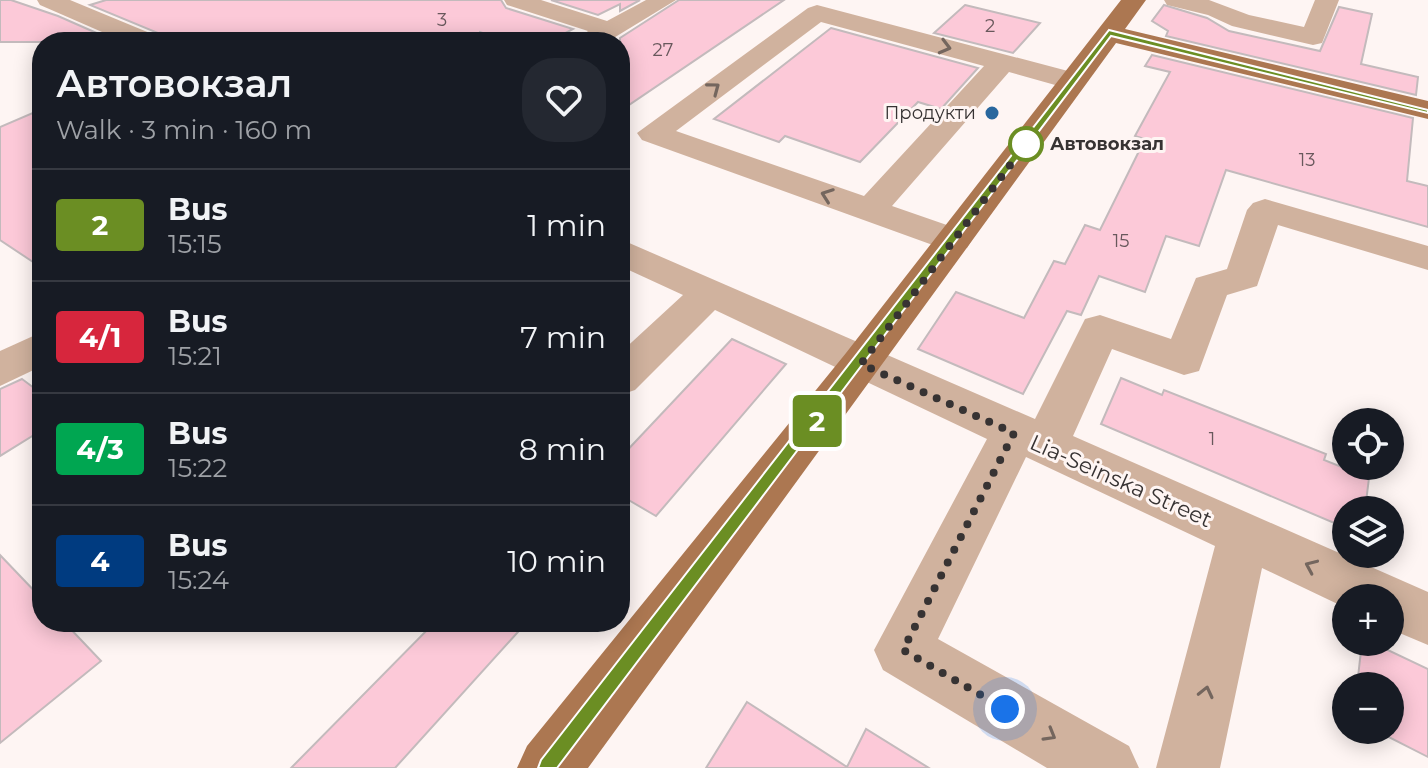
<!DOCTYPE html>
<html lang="en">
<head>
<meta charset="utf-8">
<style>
  body { margin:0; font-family:Montserrat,sans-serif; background:#242831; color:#f1f3f6; height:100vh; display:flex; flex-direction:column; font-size:30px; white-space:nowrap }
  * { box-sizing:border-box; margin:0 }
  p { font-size:26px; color:#9ea1a6 }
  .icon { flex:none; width:44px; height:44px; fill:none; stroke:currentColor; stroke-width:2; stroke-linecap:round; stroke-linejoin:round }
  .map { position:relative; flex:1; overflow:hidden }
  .details { position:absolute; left:32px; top:32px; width:598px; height:600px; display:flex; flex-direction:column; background:#171b24; border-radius:32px; box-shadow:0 4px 20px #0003 }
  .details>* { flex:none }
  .badge { padding:0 16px; border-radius:6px; font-size:28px; line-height:52px }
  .controls { position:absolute; left:1332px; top:408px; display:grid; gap:16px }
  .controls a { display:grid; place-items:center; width:72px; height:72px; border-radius:50%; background:#171b24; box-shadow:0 4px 20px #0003; font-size:40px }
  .you { position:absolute; width:40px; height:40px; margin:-20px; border:6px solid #fff; border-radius:50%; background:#1a73e8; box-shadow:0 0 0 12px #1a73e833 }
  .map>.badge { position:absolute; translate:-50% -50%; box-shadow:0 0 0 4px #fff }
  .round { display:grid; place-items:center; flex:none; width:84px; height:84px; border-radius:32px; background:#242831 }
  .head { display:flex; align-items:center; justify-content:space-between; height:136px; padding:0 24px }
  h1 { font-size:38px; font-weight:600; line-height:60px }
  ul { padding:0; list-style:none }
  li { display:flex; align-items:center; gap:24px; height:112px; padding:0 24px; border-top:2px solid #363941 }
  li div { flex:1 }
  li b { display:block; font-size:30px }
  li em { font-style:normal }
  li .badge { min-width:88px; font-weight:700; text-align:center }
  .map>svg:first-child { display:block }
  .building { fill:#fcc9d8; stroke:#c3babc; stroke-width:2 }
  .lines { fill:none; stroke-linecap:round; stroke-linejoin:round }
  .minor { fill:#d0b29e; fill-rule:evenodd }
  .major { fill:#ac7751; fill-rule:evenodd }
  .oneway { stroke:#74665e }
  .line { fill:#6b8e23; stroke:#fff; stroke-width:2 }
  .walk { stroke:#373333; stroke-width:8; stroke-dasharray:0 14.4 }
  .poi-dot { fill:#29679e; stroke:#fef5f3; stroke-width:3 }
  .stop-dot { fill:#fff; stroke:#6b8e23; stroke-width:4 }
  .labels { text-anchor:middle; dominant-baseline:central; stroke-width:6; stroke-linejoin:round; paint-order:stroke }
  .number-label { font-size:18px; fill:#68585c }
  .far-poi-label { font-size:18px; fill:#373333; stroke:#fef5f3; text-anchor:end }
  .far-stop-label { font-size:18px; font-weight:bold; fill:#373333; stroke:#fef5f3; text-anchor:start }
  .street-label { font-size:22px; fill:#373333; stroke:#fef5f3 }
</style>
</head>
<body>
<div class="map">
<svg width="1428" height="768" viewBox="0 0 1428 768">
  <rect width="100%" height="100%" fill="#fef5f3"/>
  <g class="building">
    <polygon points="0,0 11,0 58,16 117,42 0,42"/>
    <polygon points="106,0 501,0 506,8 573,29 549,42 509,42 480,32 478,42 164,42 158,33 90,5"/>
    <polygon points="551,0 640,0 620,11 620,4 598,15"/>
    <polygon points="679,0 784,0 620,111 620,38"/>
    <polygon points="965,5 1040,23 1013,53 934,33"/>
    <polygon points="1164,5 1207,18 1229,31 1320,51 1339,7 1372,14 1361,64 1418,77 1416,95 1166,36 1168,31 1152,21"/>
    <polygon points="831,28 978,68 941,109 918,102 860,162 785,136 779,142 714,119"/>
    <polygon points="1152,55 1413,118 1407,181 1428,186 1428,227 1226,170 1199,246 1166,236 1145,292 1099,276 1081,315 1067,311 1023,394 918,349 956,292 1024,318 1054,261 1065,264 1085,225 1100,230 1145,139 1135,136 1170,72 1145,66"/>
    <polygon points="42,109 42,268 0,240 0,127"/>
    <polygon points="732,339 786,364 656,516 620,495 620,458"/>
    <polygon points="1121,378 1162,395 1164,390 1326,454 1324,460 1369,478 1365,510 1346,510 1346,528 1101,424"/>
    <polygon points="22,379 42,394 42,430 0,456 0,389"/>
    <polygon points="0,555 42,599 42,622 64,622 101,661 0,743"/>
    <polygon points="435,622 527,622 395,768 291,768"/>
    <polygon points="1362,642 1371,642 1428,669 1428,757 1375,730 1390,730 1390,686 1357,686"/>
    <polygon points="747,702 847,767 866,729 929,768 706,768"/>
  </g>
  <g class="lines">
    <g class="minor">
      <polygon points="37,0 70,0 157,36 161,42 125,42 40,5"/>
      <polygon points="504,0 541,0 607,21 646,0 676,0 607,42 575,42 588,31 507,5"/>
      <polygon points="1164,0 1209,0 1249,15 1304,27 1315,0 1339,0 1322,43 1313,45 1232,26 1208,15 1167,5"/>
      <path d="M817 5 1083 75 1087 81 1083 87 1073 90 1009 72 892 206 967 232 972 240 967 248 954 251 941 248 642 140 637 133 808 8ZM821 22 984 66 864 196 676 131Z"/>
      <polygon points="1265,199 1428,246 1428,270 1278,225 1257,286 1227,295 1199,371 1184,375 1112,349 1073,436 1428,592 1428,645 1390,629 1390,598 1346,598 1346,608 1262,568 1220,768 1156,768 1215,546 1026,457 938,639 1129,746 1139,768 1047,768 883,670 874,650 987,439 715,310 635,390 620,395 620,353 683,295 620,266 620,239 1035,419 1085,319 1100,315 1171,339 1196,278 1227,269 1247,210 1253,203"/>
      <polygon points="42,332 42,366 0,386 0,351"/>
    </g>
    <polygon class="major" points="1121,0 1146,0 1125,29 1428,101 1428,119 1116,43 588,768 517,768 527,746 846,353"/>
  </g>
  <defs><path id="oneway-chevron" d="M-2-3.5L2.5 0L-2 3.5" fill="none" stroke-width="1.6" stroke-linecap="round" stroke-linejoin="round" transform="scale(2)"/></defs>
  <g class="oneway">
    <use href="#oneway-chevron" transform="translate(945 47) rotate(15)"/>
    <use href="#oneway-chevron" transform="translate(714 88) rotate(-37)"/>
    <use href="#oneway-chevron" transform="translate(827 195) rotate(-160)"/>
    <use href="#oneway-chevron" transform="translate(1311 566) rotate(-156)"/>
    <use href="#oneway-chevron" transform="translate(1206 692) rotate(-77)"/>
    <use href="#oneway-chevron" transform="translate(1050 735) rotate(30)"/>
  </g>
  <polygon class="line" points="1109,30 1428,110 1428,113 1111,36 557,768 538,768 541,760"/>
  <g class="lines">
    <polyline class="walk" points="1005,709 903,650 1014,433 861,364 1026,144"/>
  </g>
  <circle class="poi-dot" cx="992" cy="113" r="8"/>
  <circle class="stop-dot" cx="1026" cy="144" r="16"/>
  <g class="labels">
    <g class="number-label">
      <text x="442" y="20">3</text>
      <text x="990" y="26">2</text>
      <text x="663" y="50">27</text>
      <text x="1307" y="160">13</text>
      <text x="1121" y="241">15</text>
      <text x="1212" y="439">1</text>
    </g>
    <g class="far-poi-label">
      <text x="976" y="113">Продукти</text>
    </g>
    <g class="far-stop-label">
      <text x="1050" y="144">Автовокзал</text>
    </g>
    <g class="street-label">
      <text transform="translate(1121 481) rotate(24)">Lia-Seinska Street</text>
    </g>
  </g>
</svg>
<div class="controls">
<a><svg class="icon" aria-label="locate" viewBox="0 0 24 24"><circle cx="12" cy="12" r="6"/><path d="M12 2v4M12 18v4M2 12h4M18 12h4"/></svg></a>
<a><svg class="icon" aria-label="layers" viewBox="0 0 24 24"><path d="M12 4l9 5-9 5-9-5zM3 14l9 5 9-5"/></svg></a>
<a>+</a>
<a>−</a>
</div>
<div class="you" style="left:1005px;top:709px"></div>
<b class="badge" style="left:817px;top:421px;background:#6b8e23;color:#fff">2</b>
<section class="details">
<div class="head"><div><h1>Автовокзал</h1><p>Walk · 3 min · 160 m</p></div><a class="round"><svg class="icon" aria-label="heart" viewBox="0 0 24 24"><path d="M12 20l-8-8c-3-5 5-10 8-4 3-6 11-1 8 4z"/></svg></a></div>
<ul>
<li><span class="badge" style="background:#6b8e23;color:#fff">2</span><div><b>Bus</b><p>15:15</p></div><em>1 min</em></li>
<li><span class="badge" style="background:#d7263d;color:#fff">4/1</span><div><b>Bus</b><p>15:21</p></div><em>7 min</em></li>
<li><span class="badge" style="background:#00a651;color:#fff">4/3</span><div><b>Bus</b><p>15:22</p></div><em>8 min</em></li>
<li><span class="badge" style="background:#003b80;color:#fff">4</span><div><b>Bus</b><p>15:24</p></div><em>10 min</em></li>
</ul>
</section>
</div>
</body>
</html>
